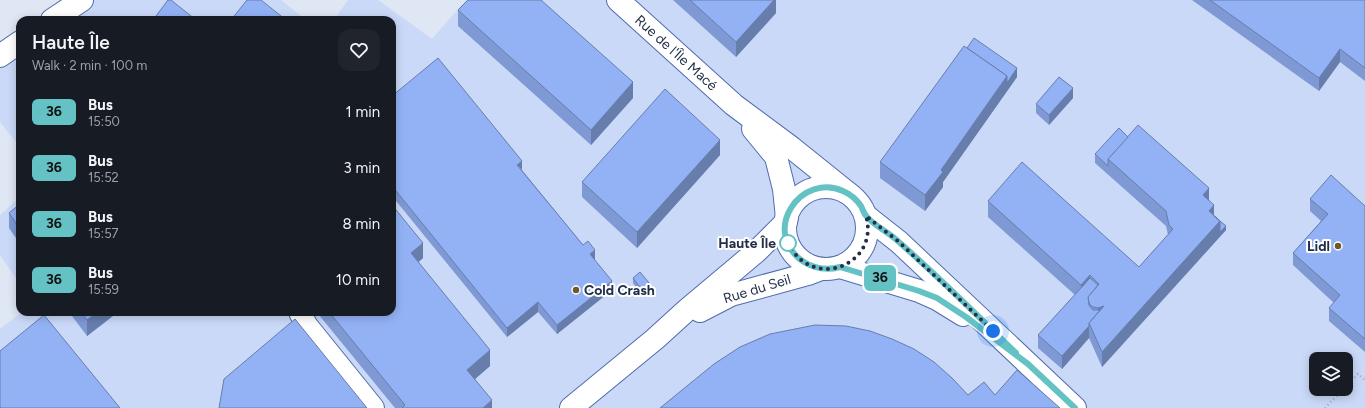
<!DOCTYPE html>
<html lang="en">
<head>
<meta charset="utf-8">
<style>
  body { margin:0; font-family:Figtree,sans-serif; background:#20242c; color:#f1f3f6; height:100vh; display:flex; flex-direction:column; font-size:15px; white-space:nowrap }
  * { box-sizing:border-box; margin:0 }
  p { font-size:13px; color:#9ea1a6 }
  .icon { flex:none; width:22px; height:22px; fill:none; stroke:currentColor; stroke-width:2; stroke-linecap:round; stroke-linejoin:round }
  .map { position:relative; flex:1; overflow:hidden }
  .sheet { position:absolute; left:16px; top:16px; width:380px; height:300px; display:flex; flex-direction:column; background:#171b24; border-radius:12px; box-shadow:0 2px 10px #0003 }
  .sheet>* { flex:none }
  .badge { padding:0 8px; border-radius:6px; font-size:14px; line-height:26px }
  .controls { position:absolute; left:1309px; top:352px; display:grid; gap:8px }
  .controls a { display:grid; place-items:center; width:44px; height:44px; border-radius:8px; background:#171b24; box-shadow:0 2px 10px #0003; font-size:20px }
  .you { position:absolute; width:20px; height:20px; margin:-10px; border:3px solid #fff; border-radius:50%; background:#1a73e8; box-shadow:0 0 0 6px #1a73e833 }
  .map>.badge { position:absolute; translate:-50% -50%; box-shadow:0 0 0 2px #fff }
  .round { display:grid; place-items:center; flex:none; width:42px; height:42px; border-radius:12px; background:#20242c }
  .summary { display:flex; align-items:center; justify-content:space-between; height:68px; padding:0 16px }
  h1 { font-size:19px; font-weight:600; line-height:30px }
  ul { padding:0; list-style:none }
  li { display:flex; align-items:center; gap:12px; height:56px; padding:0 16px }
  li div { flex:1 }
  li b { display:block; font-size:15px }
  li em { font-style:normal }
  li .badge { min-width:44px; font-weight:700; text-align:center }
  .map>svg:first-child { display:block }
  .built { fill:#cad9f8; fill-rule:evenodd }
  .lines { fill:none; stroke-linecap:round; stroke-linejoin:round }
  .minor-casing { stroke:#516cab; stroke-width:24 }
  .path { stroke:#a3abbd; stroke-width:2.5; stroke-dasharray:1 3; stroke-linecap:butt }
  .minor { stroke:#fff; stroke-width:22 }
  .wall { fill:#7e99d4 }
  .shaded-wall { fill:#677dac }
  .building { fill:#93b2f6; stroke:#677dac }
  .line-casing { stroke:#fff; stroke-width:9 }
  .line { stroke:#65c2c4; stroke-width:6 }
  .walk { stroke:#232f4a; stroke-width:4; stroke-dasharray:0 7.2 }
  .stop-dot { fill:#fff; stroke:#65c2c4; stroke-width:2 }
  .poi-dot { fill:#6f5929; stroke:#fff; stroke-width:1.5 }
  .labels { text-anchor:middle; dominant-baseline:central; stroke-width:4; stroke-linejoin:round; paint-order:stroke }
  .street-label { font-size:14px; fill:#232f4a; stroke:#fff }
  .stop-label { font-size:14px; font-weight:bold; fill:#232f4a; stroke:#fff; text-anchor:end }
  .poi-label { font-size:14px; font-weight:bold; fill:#232f4a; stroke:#fff; text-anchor:end }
</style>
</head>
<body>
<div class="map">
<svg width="1365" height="408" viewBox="0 0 1365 408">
  <rect width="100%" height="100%" fill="#dfe6f4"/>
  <g class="built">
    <polygon points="87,0 281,0 306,20 59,20"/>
    <path d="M348 0H378L432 39 466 0H1365V408H0V329L22 312H392V20H334ZM1316 359H1346V389H1316Z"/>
    <polygon points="20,47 20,147 0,122 0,61"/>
    <polygon points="20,197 20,284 0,255 0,215"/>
  </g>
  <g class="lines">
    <defs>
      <g id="minor">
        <polyline points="618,0 734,105 792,148 848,193"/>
        <polyline points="52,20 82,0"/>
        <polyline points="0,56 20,42"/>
        <polyline points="753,129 776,157 784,189 787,218"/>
        <circle cx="826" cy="228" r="41"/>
        <polyline points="866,216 899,242 1075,408"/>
        <polyline points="840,267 919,291 937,299 963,315"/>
        <polyline points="700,311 731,295 808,274 821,269"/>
        <polyline points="300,312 306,325 373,408"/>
        <polyline points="571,408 655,339 688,309 757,251 786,222"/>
      </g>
    </defs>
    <use href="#minor" class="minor-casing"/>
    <g class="path">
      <polyline points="1346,386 1358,374 1365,380"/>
      <polyline points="1325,408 1343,389"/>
    </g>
    <use href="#minor" class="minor"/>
  </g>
  <g class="wall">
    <polygon points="673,0 776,0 776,13 736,57"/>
    <polygon points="1192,0 1365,0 1365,81 1340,62 1319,91"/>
    <polygon points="458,10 633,98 591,145 458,26"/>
    <polygon points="1017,77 943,182 943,187 925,211 880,178 880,162"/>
    <polygon points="392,96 522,170 583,245 595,259 594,259 612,290 557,334 538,312 507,337 392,196"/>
    <polygon points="1073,98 1049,125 1036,113 1036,104"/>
    <polygon points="1128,137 1209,200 1214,216 1226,230 1102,367 1089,338 1062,369 1038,348 1038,335 1075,295 988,217 988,201 1139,267 1168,235 1166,226 1095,163 1095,154"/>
    <polygon points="720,155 637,248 582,197 582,182"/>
    <polygon points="1310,199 1365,206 1365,352 1329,321 1329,308 1334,303 1293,265 1293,253 1321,221 1310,211"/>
    <polygon points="20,204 20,244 9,228 9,213"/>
    <polygon points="392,205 423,258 418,262 490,366 475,379 492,408 395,408 319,315 319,312 392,312"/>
    <polygon points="633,278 650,289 642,295 633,283"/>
    <polygon points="69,312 118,312 87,336"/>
  </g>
  <g class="shaded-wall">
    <polygon points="774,0 776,0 776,13 736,57 736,42"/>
    <polygon points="1340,49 1340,62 1319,91 1319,78"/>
    <polygon points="1017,68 1017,77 943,182 943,187 925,211 925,195 941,170 1007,76"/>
    <polygon points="633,82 633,98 591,145 591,130"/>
    <polygon points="1073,88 1073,98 1049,125 1049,115"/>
    <polygon points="720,140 720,155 637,248 637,232"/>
    <polygon points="522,161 522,170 517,165"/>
    <polygon points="1209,188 1209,204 1203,195"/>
    <polygon points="1214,205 1214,220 1209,211"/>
    <polygon points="1220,221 1226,226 1226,230 1102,367 1102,352"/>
    <polygon points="423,243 423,258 411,269 411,253"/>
    <polygon points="595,250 595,259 590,263 590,254"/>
    <polygon points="1090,275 1090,291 1081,301 1081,285"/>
    <polygon points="612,281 612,290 557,334 557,325"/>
    <polygon points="650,284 650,289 642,295 642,290"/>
    <polygon points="538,302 538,312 507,337 507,328"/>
    <polygon points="1104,306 1098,316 1098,308"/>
    <polygon points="98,312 118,312 87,336 87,320"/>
    <polygon points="1089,326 1089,338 1062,369 1062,356"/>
    <polygon points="490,350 490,366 467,386 467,370"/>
    <polygon points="492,400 492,408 483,408"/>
  </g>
  <g class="building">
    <polygon points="168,0 171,0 196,20 153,20"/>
    <polygon points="247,0 261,0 286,20 231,20"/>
    <polygon points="468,0 541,0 633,82 591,130 458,10"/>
    <polygon points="690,0 774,0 736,42"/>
    <polygon points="1210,0 1365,0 1365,68 1340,49 1319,78"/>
    <polygon points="974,38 1017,68 1007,83 1007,76 967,48"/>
    <polygon points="964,46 1007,76 941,170 943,172 925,195 880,162"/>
    <polygon points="438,58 522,161 517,165 583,245 588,241 595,250 590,254 612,281 557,325 538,302 507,328 392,186 392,96"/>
    <polygon points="1059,77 1073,88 1049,115 1036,104"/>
    <polygon points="665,89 720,140 637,232 582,182"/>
    <polygon points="1138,125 1209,188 1203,195 1214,205 1209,211 1220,221 1102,352 1089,323 1104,306 1098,308 1093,307 1090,305 1088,299 1088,297 1099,284 1090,275 1081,285 988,201 1022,162 1139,267 1173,229 1169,225 1166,211 1108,159"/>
    <polygon points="1119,128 1128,137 1108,159 1108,166 1095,154"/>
    <polygon points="1331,175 1365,206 1365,339 1329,308 1340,295 1293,253 1328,214 1310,199"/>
    <polygon points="20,204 20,229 9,213"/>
    <polygon points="392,205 423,243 411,253 490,350 467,370 492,400 483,408 402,408 405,405 329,312 392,312"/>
    <polygon points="1214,216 1226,226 1220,232 1220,221"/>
    <polygon points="640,272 650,284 642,290 633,278"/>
    <polygon points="1090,278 1098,285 1088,297 1089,305 1093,310 1100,310 1089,323 1089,326 1062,356 1038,335"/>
    <polygon points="81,312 98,312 87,320"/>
    <polygon points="44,315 120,408 0,408 0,351"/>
    <polygon points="295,319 367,408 219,408 224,379"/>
    <polygon points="815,325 846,326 870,331 892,339 914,349 934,362 952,378 968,395 984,382 995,395 1017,370 1060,408 660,408 714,364 740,347 770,334"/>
  </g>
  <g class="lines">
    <defs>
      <path id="line" d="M1016 353C978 316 940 278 900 243 890 233 876 227 867 217 864 214 863 210 861 206 857 200 850 194 843 191 824 182 802 190 791 208 770 242 805 277 840 267L919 291 937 298 966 317 1028 364 1075 408"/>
    </defs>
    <use href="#line" class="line-casing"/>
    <use href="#line" class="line"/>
    <path class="walk" d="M788 243C812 292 880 265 866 216L899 242 993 331"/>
  </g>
  <circle class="stop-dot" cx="788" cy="243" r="8"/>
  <g class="poi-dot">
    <circle cx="1338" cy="246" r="4"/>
    <circle cx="576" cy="290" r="4"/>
  </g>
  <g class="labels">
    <g class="street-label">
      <text transform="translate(676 53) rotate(42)">Rue de l'Île Macé</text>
      <text transform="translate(757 289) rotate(-17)">Rue du Seil</text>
    </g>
    <g class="stop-label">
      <text x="776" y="243">Haute Île</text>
    </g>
    <g class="poi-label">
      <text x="1330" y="246">Lidl</text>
      <text x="584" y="290" text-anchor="start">Cold Crash</text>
    </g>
  </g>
</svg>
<div class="controls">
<a><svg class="icon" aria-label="layers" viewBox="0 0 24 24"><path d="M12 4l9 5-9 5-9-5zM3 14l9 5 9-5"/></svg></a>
</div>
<div class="you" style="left:993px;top:331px"></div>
<b class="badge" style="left:880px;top:278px;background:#65c2c4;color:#111">36</b>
<section class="sheet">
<div class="summary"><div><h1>Haute Île</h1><p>Walk · 2 min · 100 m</p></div><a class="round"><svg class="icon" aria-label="heart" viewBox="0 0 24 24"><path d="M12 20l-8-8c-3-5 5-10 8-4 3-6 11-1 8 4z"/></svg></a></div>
<ul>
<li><span class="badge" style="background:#65c2c4;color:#111">36</span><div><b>Bus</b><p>15:50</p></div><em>1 min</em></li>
<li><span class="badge" style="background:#65c2c4;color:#111">36</span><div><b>Bus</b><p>15:52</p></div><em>3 min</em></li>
<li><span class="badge" style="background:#65c2c4;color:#111">36</span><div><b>Bus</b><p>15:57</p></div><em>8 min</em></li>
<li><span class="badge" style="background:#65c2c4;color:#111">36</span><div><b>Bus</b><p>15:59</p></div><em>10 min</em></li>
</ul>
</section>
</div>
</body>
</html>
